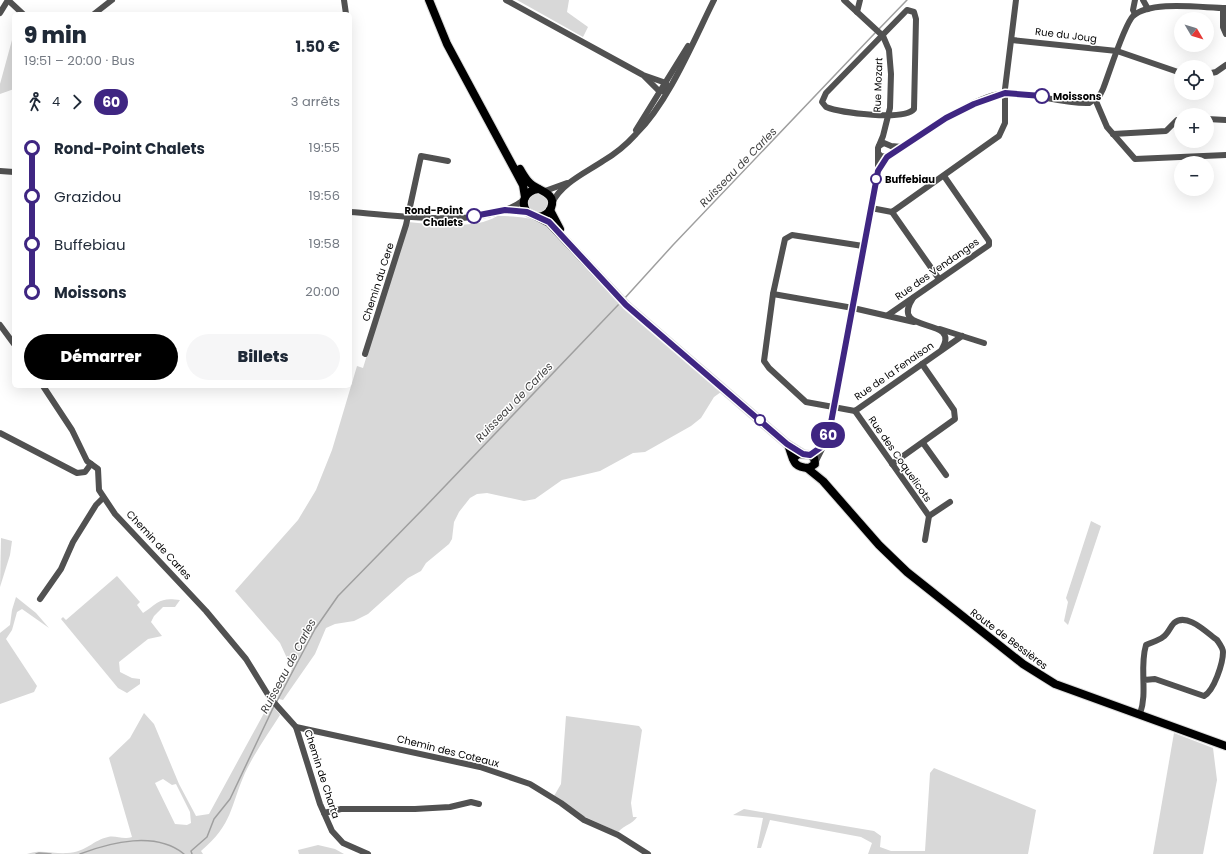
<!DOCTYPE html>
<html lang="fr">
<head>
<meta charset="utf-8">
<style>
  body { margin:0; font-family:Poppins,sans-serif; background:#f6f6f7; color:#1f2937; height:100vh; display:flex; flex-direction:column; font-size:15px; white-space:nowrap }
  * { box-sizing:border-box; margin:0 }
  p { font-size:13px; color:#747a83 }
  .icon { flex:none; width:22px; height:22px; fill:none; stroke:currentColor; stroke-width:2; stroke-linecap:round; stroke-linejoin:round }
  .map { position:relative; flex:1; overflow:hidden }
  .sheet { position:absolute; left:12px; top:12px; width:340px; height:376px; display:flex; flex-direction:column; background:#fff; border-radius:6px; box-shadow:0 4px 16px #0002 }
  .sheet>* { flex:none }
  .badge { padding:0 8px; border-radius:13px; font-size:14px; line-height:26px }
  .needle { width:26px; rotate:128deg }
  .controls { position:absolute; left:1174px; top:12px; display:grid; gap:8px }
  .controls a { display:grid; place-items:center; width:40px; height:40px; border-radius:50%; background:#fff; box-shadow:0 4px 16px #0002; font-size:20px }
  .map>.badge { position:absolute; translate:-50% -50%; box-shadow:0 0 0 2px #fff }
  .legs { display:flex; align-items:center; gap:6px; height:44px; padding:0 12px; font-size:13px }
  .legs p { margin-inline-start:auto }
  .summary { display:flex; align-items:center; justify-content:space-between; height:68px; padding:0 12px }
  h1 { font-size:22px; font-weight:800; line-height:30px }
  .button { display:flex; gap:8px; margin-top:auto; padding:8px 12px }
  .button a { flex:1; height:46px; border-radius:24px; background:#000; color:#fff; font-size:16px; font-weight:800; line-height:46px; text-align:center }
  .button a+a { background:#f6f6f7; color:#1f2937 }
  ul { padding:0 12px; list-style:none }
  li { display:flex; align-items:center; gap:14px; height:48px; font-size:15px }
  li i { display:grid; place-items:center; width:6px; height:100%; margin:0 5px; background:currentColor }
  li i::after { content:''; width:10px; height:10px; margin:-5px; border:3px solid; border-radius:50%; background:#fff }
  li p { margin-inline-start:auto }
  li:first-child i { background:linear-gradient(#0000 50%,currentColor 0) }
  li:last-child i { background:linear-gradient(currentColor 50%,#0000 0) }
  .map>svg:first-child { display:block }
  .green { fill:#d8d8d8; fill-rule:evenodd }
  .lines { fill:none; stroke-linecap:round; stroke-linejoin:round }
  .stream { stroke:#9f9f9f; stroke-width:1.5 }
  .major-casing { stroke:#dbdbdb; stroke-width:10 }
  .minor { stroke:#515151; stroke-width:6 }
  .major { stroke:#000; stroke-width:8 }
  .line-1-casing { stroke:#fff; stroke-width:9 }
  .line-1 { stroke:#3f2682; stroke-width:6 }
  .stop-1-dot { fill:#fff; stroke:#3f2682; stroke-width:2 }
  .labels { text-anchor:middle; dominant-baseline:central; stroke-width:3; stroke-linejoin:round; paint-order:stroke }
  .street-label { font-size:10px; fill:#000; stroke:#fff }
  .stop-label { font-size:10px; font-weight:bold; fill:#000; stroke:#fff; text-anchor:start }
  .water-label { font-size:11px; font-style:italic; fill:#404040; stroke:#fff }
</style>
</head>
<body>
<div class="map">
<svg width="1226" height="854" viewBox="0 0 1226 854">
  <rect width="100%" height="100%" fill="#fff"/>
  <g class="green">
    <polygon points="517,0 569,0 567,12 588,27 583,37"/>
    <polygon points="12,40 14,45 14,89 0,94 0,84"/>
    <circle cx="537" cy="203" r="11"/>
    <path d="M497 216C515 216 530 217 547 224L612 297 721 392 714 397 701 418 691 426 645 452 633 453 600 471 562 480 535 499 524 501 487 493 477 494 470 498 459 512 454 522 452 539 449 544 426 563 421 571 408 578 368 614 354 621 335 624 326 628 315 654 283 700 275 698 292 669 280 643 235 591 298 520 316 490 332 450 357 366 363 368 408 222C432 224 476 230 497 216Z"/>
    <polygon points="1091,521 1101,526 1068,625 1064,621 1068,602 1066,598"/>
    <polygon points="1,538 12,541 10,555 0,587"/>
    <path d="M117 576 140 602 137 605 143 613C159 602 160 597 180 600L175 607H163L154 616 151 622 162 636 148 639 119 662 120 672 132 678 140 679V684L127 693 118 688 61 619 63 617 66 620Z"/>
    <polygon points="16,597 36,613 49,628 22,609 17,612 12,630 6,639 37,686 34,692 0,704 0,633 10,625 12,610"/>
    <path d="M270 702 280 715C268 734 255 752 245 773 230 807 233 824 201 851L203 854H27C40 849 54 854 67 853 87 852 93 840 108 837 116 835 122 840 132 837L109 758 130 738 144 713 154 724 179 784 196 816 209 814ZM163 779 172 785 176 784 190 812 191 823 187 825 175 824 155 783Z"/>
    <path d="M566 716 639 726 642 730 631 803 633 817H637C633 824 624 825 618 832L581 815 554 796 561 784Z"/>
    <polygon points="1174,733 1213,748 1217,780 1203,854 1153,854"/>
    <polygon points="934,768 1036,810 1028,854 868,854 872,843 861,837 770,820 761,848 757,848 763,818 733,815 744,809 874,831 881,836 880,847 891,851 925,851 930,773"/>
    <polygon points="318,845 335,849 344,854 299,854 298,850"/>
  </g>
  <g class="lines">
    <g class="stream">
      <polyline points="878,30 907,0"/>
      <polyline points="624,299 673,245 875,33"/>
      <polyline points="276,703 315,629 338,596 425,507 620,303"/>
      <polyline points="36,854 39,853 51,854"/>
      <path d="M80 854C111 842 156 831 184 854"/>
      <polyline points="192,854 191,851 207,837 214,819 230,799 274,706"/>
    </g>
    <defs>
      <g id="major">
        <polyline points="429,0 447,44 523,185 525,197"/>
        <path d="M520 169C523 174 526 180 531 184 539 191 557 193 551 208 549 214 544 216 538 217"/>
        <path d="M538 189C525 191 520 202 527 212L549 223 626 305 787 444 803 454"/>
        <polyline points="550,210 560,229"/>
        <path d="M788 445C794 459 791 467 809 468L815 464 814 458 810 455 798 454 793 459"/>
        <polyline points="807,468 823,481 879,545 907,572 1023,664 1055,684 1226,746"/>
      </g>
    </defs>
    <use href="#major" class="major-casing"/>
    <g class="minor">
      <polyline points="8,0 23,14"/>
      <polyline points="344,0 346,14"/>
      <polyline points="506,0 643,75 666,83 668,90"/>
      <polyline points="1135,0 1133,10 1135,14"/>
      <polyline points="1143,0 1148,9"/>
      <polyline points="1223,8 1223,27 1226,34"/>
      <path d="M907 10 914 12 916 19 914 109C904 121 841 113 826 107L822 102 826 93Z"/>
      <polyline points="857,12 860,0"/>
      <polyline points="0,13 8,0"/>
      <polyline points="94,14 112,0"/>
      <polyline points="1012,40 1117,51 1181,73"/>
      <polyline points="1207,74 1216,72 1226,65"/>
      <polyline points="645,77 659,91 664,91"/>
      <polyline points="1095,99 1107,127 1135,159 1226,155"/>
      <polyline points="1207,119 1226,120"/>
      <polyline points="636,130 688,46"/>
      <polyline points="1113,134 1166,131 1177,120 1181,120"/>
      <polyline points="879,146 884,143 891,146 902,147"/>
      <path d="M879 154 881 156 887 157C914 140 976 93 1007 93 1035 93 1062 104 1089 103L1100 95 1103 89C1109 74 1124 25 1133 16 1151 0 1203 8 1226 8"/>
      <polyline points="0,171 14,172"/>
      <polyline points="545,191 567,183"/>
      <path d="M552 203C562 183 585 173 603 161 615 154 627 144 636 134 669 101 693 42 714 0"/>
      <polyline points="871,208 892,212 999,136 1005,123 1005,89 1016,0"/>
      <polyline points="506,210 527,212"/>
      <path d="M350 212C397 215 485 230 524 200"/>
      <polyline points="892,212 939,279"/>
      <polyline points="863,246 792,235 785,239 773,294 764,361 769,368 806,402 855,411 962,336"/>
      <polyline points="773,294 853,308 914,322"/>
      <path d="M913 298C888 336 962 315 942 349"/>
      <polyline points="888,315 989,245 989,241 944,176"/>
      <polyline points="0,325 14,344"/>
      <polyline points="940,329 984,343"/>
      <polyline points="365,354 406,225 421,156 448,161"/>
      <polyline points="43,386 72,430 87,461 98,469 99,490 115,514 206,611 246,659 270,698 296,727 320,804 332,831 343,843 368,854"/>
      <polyline points="855,411 929,516 950,502"/>
      <polyline points="0,433 77,473 85,472 91,464"/>
      <polyline points="923,443 946,475"/>
      <polyline points="815,463 826,441 835,402 878,171 878,148 883,136 890,108 891,74 889,50 883,36 844,0"/>
      <polyline points="892,464 955,419 954,410 922,364"/>
      <polyline points="925,540 929,516"/>
      <polyline points="40,599 61,569 73,542 96,505 103,498"/>
      <path d="M1140 714C1148 692 1139 668 1146 645 1152 642 1158 641 1163 637 1168 634 1170 627 1174 623 1187 612 1207 633 1217 640 1219 643 1223 648 1223 652 1223 663 1214 691 1204 696L1155 679 1144 680"/>
      <polyline points="296,727 480,767 530,784 561,803 584,820 618,835 648,854"/>
      <polyline points="324,813 341,809 415,809 450,807 471,802 479,804"/>
    </g>
    <use href="#major" class="major"/>
  </g>
  <g class="lines">
    <defs>
      <polyline id="line-1" points="474,216 505,210 527,212 549,222 626,305 787,444 803,454 810,455 824,445 830,428 878,171 887,157 946,118 974,104 1005,93 1042,96"/>
    </defs>
    <use href="#line-1" class="line-1-casing"/>
    <use href="#line-1" class="line-1"/>
  </g>
  <g class="stop-1-dot">
    <circle cx="1042" cy="96" r="7"/>
    <circle cx="876" cy="179" r="5"/>
    <circle cx="474" cy="216" r="7"/>
    <circle cx="760" cy="420" r="5"/>
  </g>
  <g class="labels">
    <g class="street-label">
      <text transform="translate(1066 35) rotate(7)">Rue du Joug</text>
      <text transform="translate(878 85) rotate(-88)">Rue Mozart</text>
      <text transform="translate(937 269) rotate(-35)">Rue des Vendanges</text>
      <text transform="translate(378 282) rotate(-72)">Chemin du Cere</text>
      <text transform="translate(894 371) rotate(-35)">Rue de la Fenaison</text>
      <text transform="translate(900 459) rotate(55)">Rue des Coquelicots</text>
      <text transform="translate(159 545) rotate(47)">Chemin de Carles</text>
      <text transform="translate(1009 639) rotate(37)">Route de Bessières</text>
      <text transform="translate(448 751) rotate(14)">Chemin des Coteaux</text>
      <text transform="translate(322 774) rotate(72)">Chemin de Charta</text>
    </g>
    <g class="stop-label">
      <text x="1053" y="96">Moissons</text>
      <text x="885" y="179">Buffebiau</text>
      <text x="463" y="210" text-anchor="end">Rond-Point<tspan x="463" dy="12">Chalets</tspan></text>
    </g>
    <g class="water-label">
      <text transform="translate(738 167) rotate(-46)">Ruisseau de Carles</text>
      <text transform="translate(514 402) rotate(-46)">Ruisseau de Carles</text>
      <text transform="translate(288 666) rotate(-62)">Ruisseau de Carles</text>
    </g>
  </g>
</svg>
<div class="controls">
<a><svg class="needle" viewBox="-14 -14 28 28"><path d="M0-13l5 13h-10z" fill="#e53935"/><path d="M0 13l5-13h-10z" fill="#747a83"/></svg></a>
<a><svg class="icon" aria-label="locate" viewBox="0 0 24 24"><circle cx="12" cy="12" r="6"/><path d="M12 2v4M12 18v4M2 12h4M18 12h4"/></svg></a>
<a>+</a>
<a>−</a>
</div>
<b class="badge" style="left:828px;top:435px;background:#3f2682;color:#fff">60</b>
<section class="sheet">
<div class="summary"><div><h1>9 min</h1><p>19:51 – 20:00 · Bus</p></div><b>1.50 €</b></div>
<div class="legs"><svg class="icon" aria-label="walk" viewBox="0 0 24 24"><circle cx="13" cy="4" r="2"/><path d="M13 8l-2 6 4 7M11 14l-3 7M7 12l3-4h3l4 4"/></svg>4<svg class="icon" aria-label="forward" viewBox="0 0 24 24"><path d="M9 5l7 7-7 7"/></svg><b class="badge" style="background:#3f2682;color:#fff">60</b><p>3 arrêts</p></div>
<ul>
<li><i style="color:#3f2682"></i><b>Rond-Point Chalets</b><p>19:55</p></li>
<li><i style="color:#3f2682"></i><span>Grazidou</span><p>19:56</p></li>
<li><i style="color:#3f2682"></i><span>Buffebiau</span><p>19:58</p></li>
<li><i style="color:#3f2682"></i><b>Moissons</b><p>20:00</p></li>
</ul>
<div class="button"><a>Démarrer</a><a>Billets</a></div>
</section>
</div>
</body>
</html>
